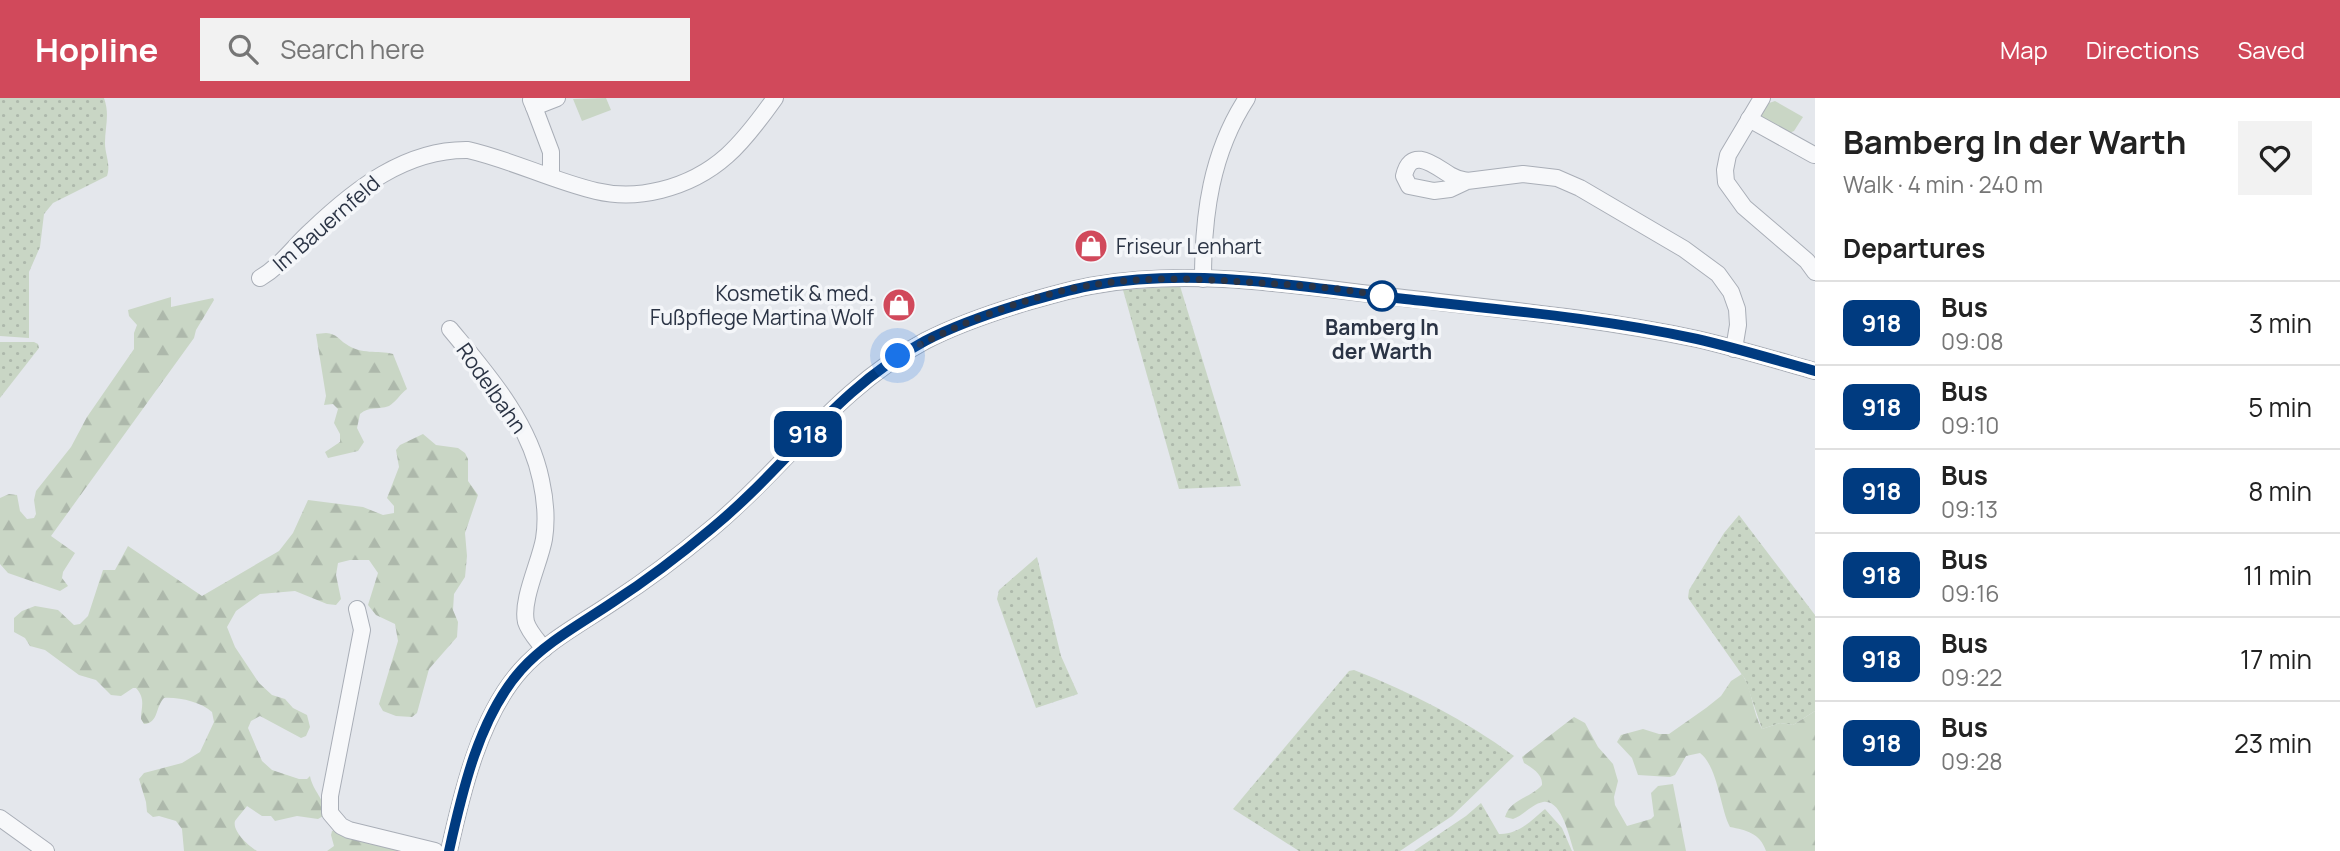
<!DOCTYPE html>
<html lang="en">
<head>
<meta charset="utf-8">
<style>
  body { margin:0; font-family:Manrope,sans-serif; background:#f2f2f2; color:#222; height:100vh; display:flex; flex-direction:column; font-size:26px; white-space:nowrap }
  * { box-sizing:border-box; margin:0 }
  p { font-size:23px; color:#767676 }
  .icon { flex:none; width:38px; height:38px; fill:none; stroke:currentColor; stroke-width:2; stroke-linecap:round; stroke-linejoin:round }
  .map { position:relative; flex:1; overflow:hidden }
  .side { display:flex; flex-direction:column; background:#fff; width:525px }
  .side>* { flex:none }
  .badge { padding:0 14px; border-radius:10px; font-size:24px; line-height:46px }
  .you { position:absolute; width:35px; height:35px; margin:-18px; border:5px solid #fff; border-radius:50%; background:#1a73e8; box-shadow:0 0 0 10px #1a73e833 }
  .map>.badge { position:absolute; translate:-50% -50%; box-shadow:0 0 0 4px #fff }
  h2 { padding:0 28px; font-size:26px; line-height:63px }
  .round { display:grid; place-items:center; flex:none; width:74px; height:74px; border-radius:0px; background:#f2f2f2 }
  .head { display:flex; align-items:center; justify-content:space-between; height:119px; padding:0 28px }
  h1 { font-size:33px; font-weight:700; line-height:52px }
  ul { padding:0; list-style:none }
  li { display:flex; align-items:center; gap:21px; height:84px; padding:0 28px; border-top:2px solid #e0e0e0 }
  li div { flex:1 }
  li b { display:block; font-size:26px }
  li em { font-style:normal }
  li .badge { min-width:77px; font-weight:700; text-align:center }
  header { display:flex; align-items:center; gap:42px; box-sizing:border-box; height:98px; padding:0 35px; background:#d1495b; color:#fff }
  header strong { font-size:33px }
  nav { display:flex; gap:38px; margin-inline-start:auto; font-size:24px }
  .search { width:490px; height:63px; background:#f2f2f2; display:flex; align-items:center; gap:18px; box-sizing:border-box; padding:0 24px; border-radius:0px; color:#767676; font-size:26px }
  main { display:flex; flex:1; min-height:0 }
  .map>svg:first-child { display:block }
  .grass { fill:url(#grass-dots) }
  .forest { fill:url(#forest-firs) }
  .park { fill:#c9d6c5 }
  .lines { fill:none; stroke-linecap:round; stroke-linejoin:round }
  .minor-casing { stroke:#a9aeb7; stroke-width:18 }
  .minor { stroke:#f7f8fa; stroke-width:16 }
  .line-casing { stroke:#fff; stroke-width:16 }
  .line { stroke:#003b80; stroke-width:10 }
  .walk { stroke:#2b3445; stroke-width:7; stroke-dasharray:0 12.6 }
  .stop-dot { fill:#fff; stroke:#003b80; stroke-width:3.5 }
  .labels { text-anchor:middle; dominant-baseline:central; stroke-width:7; stroke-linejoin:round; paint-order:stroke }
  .street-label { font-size:21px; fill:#2b3445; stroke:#f4f6f9 }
  .poi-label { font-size:21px; fill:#2b3445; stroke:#f4f6f9; text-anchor:start }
  .stop-label { font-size:21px; font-weight:bold; fill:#2b3445; stroke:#f4f6f9 }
</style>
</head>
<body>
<header>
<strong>Hopline</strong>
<div class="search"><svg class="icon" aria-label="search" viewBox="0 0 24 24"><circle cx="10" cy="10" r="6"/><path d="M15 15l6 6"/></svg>Search here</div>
<nav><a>Map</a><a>Directions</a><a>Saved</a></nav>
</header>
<main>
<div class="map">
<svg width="1815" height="753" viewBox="0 0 1815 753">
  <defs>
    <pattern id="grass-dots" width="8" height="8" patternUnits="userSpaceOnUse" patternTransform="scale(1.75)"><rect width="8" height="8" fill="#c9d6c5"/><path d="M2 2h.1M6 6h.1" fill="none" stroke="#adb8ab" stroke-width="1.8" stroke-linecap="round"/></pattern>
    <pattern id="forest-firs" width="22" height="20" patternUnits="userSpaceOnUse" patternTransform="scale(1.75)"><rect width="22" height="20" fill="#c9d6c5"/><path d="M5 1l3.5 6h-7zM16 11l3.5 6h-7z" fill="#adb8ab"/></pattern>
  </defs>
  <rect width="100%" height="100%" fill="#e4e7ec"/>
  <g class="grass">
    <path d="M0 0H104C110 17 105 28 105 45 105 57 111 66 107 78L53 105 44 116 40 149 29 174V240L0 238Z"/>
    <polygon points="1180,188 1241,388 1179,391 1123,192"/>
    <polygon points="0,244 34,244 38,246 39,250 0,300"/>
    <polygon points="1739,417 1815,517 1815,613 1793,627 1780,625 1762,631 1745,581 1688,500 1689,492 1724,435"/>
    <polygon points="1037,459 1061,558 1078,596 1036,610 997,501 999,492"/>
    <path d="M1354 572C1411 594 1465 622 1514 658L1452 718 1400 753H1299L1233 711 1349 573Z"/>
    <path d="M1481 705 1499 736C1518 737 1532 722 1545 711L1562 730 1572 753H1414L1466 718Z"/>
  </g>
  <g class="forest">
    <polygon points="171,199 171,209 213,200 214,202 196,232 194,240 51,438 75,455 63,474 62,480 68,488 60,493 8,475 0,466 0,400 9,396 17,397 20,413 27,421 34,420 36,416 34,402 36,393 71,349 87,319 134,251 134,235 137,227 129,218 128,212"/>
    <path d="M326 235C337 236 338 241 346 246 362 257 377 252 393 256L407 291C400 296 396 304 389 308 378 312 369 308 360 316L357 330 364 344 358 353 328 360 325 354 340 344V336L334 325 338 311 333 306 324 307 326 298 316 236Z"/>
    <path d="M423 336 436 347 458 350 465 355 468 361V383L478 397 465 435 467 458 465 479 454 496 453 512 458 524 457 539 429 571 417 615 412 619 396 618 383 613 379 606 398 543 395 526 376 517 368 507 378 475 369 462H350L338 465 336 477 341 501 336 507 327 506 295 493 260 496 236 513 227 529 235 549 259 585 272 597 285 601 293 610 307 617 310 629 306 638 301 640 260 618 251 623 248 630 262 663 272 672 299 681H307L310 678C313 694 325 700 325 717L318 721 297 718 275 723 271 718H262L247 708C244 712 237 720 235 723 232 734 250 749 257 753H184L182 731 176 723 159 718 153 719 147 714 146 704 139 681 144 675 182 665 200 654 214 624 212 614C201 604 179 599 164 600 155 609 159 625 144 626L141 621C141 609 146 601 136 590H133L121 598 111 597 96 582 79 577 45 552 30 548 25 540 14 534V520L22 513 35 508 58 512 74 527 80 526 88 518 103 472H115L128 448 202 498 279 453 293 435 308 402 363 409 383 417 394 415V408L387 400 399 369 396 352 400 347Z"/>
    <path d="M1742 576C1753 593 1752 613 1762 631L1780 625 1793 627 1815 613V753H1766C1760 735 1746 732 1730 729 1720 710 1718 669 1700 655L1686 658 1675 677 1670 679 1638 677 1632 660 1617 644 1621 637 1643 631 1659 636H1669L1706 610 1721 598 1731 583Z"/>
    <path d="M1574 619 1585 625 1598 649 1613 666 1618 683 1614 699 1615 707 1627 728 1651 721 1654 718 1651 695 1658 688 1673 686 1686 753H1574C1569 739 1562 701 1543 704 1532 706 1524 717 1513 721L1505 719C1510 701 1531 700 1542 687 1543 676 1532 670 1524 665L1522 659Z"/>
    <polygon points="335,732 423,753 327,753 334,748 331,737 332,733"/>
  </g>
  <g class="park">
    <polygon points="606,0 611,12 582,23 573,1"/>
    <polygon points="1775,3 1803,19 1794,33 1784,37 1756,20 1763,7"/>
  </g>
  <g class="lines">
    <defs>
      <g id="minor">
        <polyline points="1762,0 1728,57 1725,72 1726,84 1744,109 1807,163 1815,174"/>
        <polyline points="531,2 534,9 557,0"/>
        <polyline points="534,9 551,54 551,78"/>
        <polyline points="1749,21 1814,57"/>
        <path d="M1467 83C1461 82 1455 80 1450 77 1435 68 1411 47 1404 78L1409 88 1434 93 1450 91 1467 83 1523 76 1557 80 1580 90 1684 151 1718 176 1731 194 1737 211 1738 227 1734 251"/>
        <path d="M260 180C281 168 294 148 312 132 355 91 406 51 468 52 512 62 553 83 596 93 617 98 641 97 661 92 717 78 743 45 775 0"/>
        <path d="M1203 181C1203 117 1211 55 1247 0"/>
        <path d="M450 231C487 276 529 323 541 382 545 400 547 422 544 441 540 464 521 502 526 524 529 534 538 543 544 551"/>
        <polyline points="357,511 362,532 330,698 330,715 341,728 349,732 435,753"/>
        <polyline points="0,720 46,753"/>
        <path d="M449 753C462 694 480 618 521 572 546 544 582 525 613 504 647 482 680 457 711 431 787 368 835 291 925 243 956 227 991 215 1024 205 1048 198 1071 191 1096 187 1200 169 1309 190 1413 201 1508 212 1603 221 1697 241 1736 250 1776 262 1815 273"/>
      </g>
    </defs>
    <use href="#minor" class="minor-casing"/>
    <use href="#minor" class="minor"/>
  </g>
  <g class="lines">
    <defs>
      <path id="line" d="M449 753C462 694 479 619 521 572 546 544 582 525 613 504 647 482 680 457 711 431 788 368 835 291 925 243 956 227 991 215 1024 205 1048 198 1071 191 1095 187 1197 169 1304 189 1405 201 1502 212 1601 220 1697 241 1736 250 1776 262 1815 273"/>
    </defs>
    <use href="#line" class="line-casing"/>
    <use href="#line" class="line"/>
    <path class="walk" d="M898 258C956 226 1033 195 1099 186 1152 178 1206 181 1260 185 1300 187 1342 190 1382 198"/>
  </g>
  <defs>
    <symbol id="shop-disc" viewBox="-11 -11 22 22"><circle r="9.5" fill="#d1495b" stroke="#f4f6f9"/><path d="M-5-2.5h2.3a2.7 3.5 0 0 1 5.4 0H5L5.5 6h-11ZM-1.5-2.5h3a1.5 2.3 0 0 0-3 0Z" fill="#fff"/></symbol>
  </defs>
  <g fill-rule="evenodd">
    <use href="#shop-disc" x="1072" y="129" width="38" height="38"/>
    <use href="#shop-disc" x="880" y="188" width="38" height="38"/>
  </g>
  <circle class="stop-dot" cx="1382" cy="198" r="14"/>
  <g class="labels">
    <g class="street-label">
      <text transform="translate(326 125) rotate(-41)">Im Bauernfeld</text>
      <text transform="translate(492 290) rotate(55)">Rodelbahn</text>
    </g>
    <g class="poi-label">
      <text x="1116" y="148">Friseur Lenhart</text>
      <text x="874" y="195" text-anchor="end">Kosmetik &amp; med.<tspan x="874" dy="24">Fußpflege Martina Wolf</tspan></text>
    </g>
    <g class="stop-label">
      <text x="1382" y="229">Bamberg In<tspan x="1382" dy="24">der Warth</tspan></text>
    </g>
  </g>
</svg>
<div class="you" style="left:898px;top:258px"></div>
<b class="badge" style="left:808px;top:336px;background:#003b80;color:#fff">918</b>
</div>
<section class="side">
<div class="head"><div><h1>Bamberg In der Warth</h1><p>Walk · 4 min · 240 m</p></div><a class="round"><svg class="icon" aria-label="heart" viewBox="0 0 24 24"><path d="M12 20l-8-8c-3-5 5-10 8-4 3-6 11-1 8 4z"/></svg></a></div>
<h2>Departures</h2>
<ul>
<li><span class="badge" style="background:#003b80;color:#fff">918</span><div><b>Bus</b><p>09:08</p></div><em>3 min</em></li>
<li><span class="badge" style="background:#003b80;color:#fff">918</span><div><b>Bus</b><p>09:10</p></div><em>5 min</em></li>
<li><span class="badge" style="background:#003b80;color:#fff">918</span><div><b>Bus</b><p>09:13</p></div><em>8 min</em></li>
<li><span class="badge" style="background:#003b80;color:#fff">918</span><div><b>Bus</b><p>09:16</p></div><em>11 min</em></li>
<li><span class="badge" style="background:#003b80;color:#fff">918</span><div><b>Bus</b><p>09:22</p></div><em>17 min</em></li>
<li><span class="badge" style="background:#003b80;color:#fff">918</span><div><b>Bus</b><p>09:28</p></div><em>23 min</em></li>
</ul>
</section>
</main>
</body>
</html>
